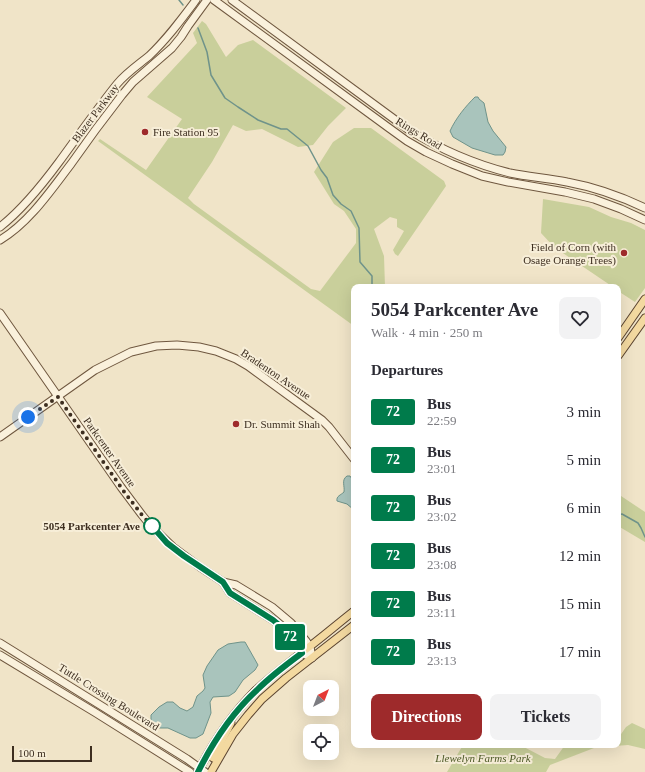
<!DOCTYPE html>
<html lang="en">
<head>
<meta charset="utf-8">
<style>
  body { margin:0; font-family:Georgia,serif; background:#f2f2f3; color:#2b2b33; height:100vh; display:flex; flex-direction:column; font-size:15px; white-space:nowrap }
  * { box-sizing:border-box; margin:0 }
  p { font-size:13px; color:#7c7c81 }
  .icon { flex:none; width:22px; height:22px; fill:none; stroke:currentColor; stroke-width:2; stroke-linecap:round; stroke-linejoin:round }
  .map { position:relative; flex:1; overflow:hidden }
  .drawer { position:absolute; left:351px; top:284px; width:270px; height:464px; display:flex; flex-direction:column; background:#fff; border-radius:8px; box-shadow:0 4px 16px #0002 }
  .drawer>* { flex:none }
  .badge { padding:0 8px; border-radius:3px; font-size:14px; line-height:26px }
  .needle { width:26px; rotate:42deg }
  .fabs { position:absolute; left:303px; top:680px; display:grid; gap:8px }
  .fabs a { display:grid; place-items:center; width:36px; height:36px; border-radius:8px; background:#fff; box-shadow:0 4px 16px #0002; font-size:20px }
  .scale { position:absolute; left:12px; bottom:10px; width:80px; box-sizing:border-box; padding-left:4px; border:2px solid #3d2e20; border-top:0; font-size:11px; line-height:14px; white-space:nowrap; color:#3d2e20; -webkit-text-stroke:3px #f7eed8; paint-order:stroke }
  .you { position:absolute; width:20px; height:20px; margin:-10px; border:3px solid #fff; border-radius:50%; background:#1a73e8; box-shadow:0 0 0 6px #1a73e833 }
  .map>.badge { position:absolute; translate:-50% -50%; box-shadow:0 0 0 2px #fff }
  h2 { padding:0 20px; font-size:15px; line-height:36px }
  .round { display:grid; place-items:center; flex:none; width:42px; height:42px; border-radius:8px; background:#f2f2f3 }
  .overview { display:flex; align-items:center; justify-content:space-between; height:68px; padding:0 20px }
  h1 { font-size:19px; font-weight:600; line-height:30px }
  .button { display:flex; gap:8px; margin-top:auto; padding:8px 20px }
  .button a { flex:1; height:46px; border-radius:8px; background:#9e2a2b; color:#fff; font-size:16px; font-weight:600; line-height:46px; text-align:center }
  .button a+a { background:#f2f2f3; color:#2b2b33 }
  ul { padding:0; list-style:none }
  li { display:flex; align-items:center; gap:12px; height:48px; padding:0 20px }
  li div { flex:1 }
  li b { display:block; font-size:15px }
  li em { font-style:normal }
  li .badge { min-width:44px; font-weight:700; text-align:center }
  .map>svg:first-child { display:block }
  .green { fill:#c9cf9b }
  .water { fill:#a9c4bc; stroke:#6f938a }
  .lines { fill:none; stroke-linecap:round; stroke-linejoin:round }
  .stream { stroke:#6f938a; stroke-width:1.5 }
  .secondary-casing { stroke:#6f573f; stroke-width:9 }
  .primary-casing { stroke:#5b4430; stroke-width:9 }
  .secondary { stroke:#faf1dc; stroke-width:7 }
  .primary { stroke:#f3d9a0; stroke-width:7 }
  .line-casing { stroke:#fff; stroke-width:9 }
  .line { stroke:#007b4b; stroke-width:6 }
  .walk { stroke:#3d2e20; stroke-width:4; stroke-dasharray:0 7.2 }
  .poi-dot { fill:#9e2a2b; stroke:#f7eed8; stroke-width:1.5 }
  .stop-dot { fill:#fff; stroke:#007b4b; stroke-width:2 }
  .labels { text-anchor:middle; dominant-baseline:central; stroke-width:4; stroke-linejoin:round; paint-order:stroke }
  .street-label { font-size:11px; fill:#3d2e20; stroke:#f7eed8 }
  .poi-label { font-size:11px; fill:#3d2e20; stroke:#f7eed8; text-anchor:start }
  .stop-label { font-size:11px; font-weight:bold; fill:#3d2e20; stroke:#f7eed8; text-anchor:end }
  .park-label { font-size:11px; font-style:italic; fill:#4d5a26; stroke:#f7eed8 }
</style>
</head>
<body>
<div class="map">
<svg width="645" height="772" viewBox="0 0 645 772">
  <rect width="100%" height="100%" fill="#f0e4c8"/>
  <g class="green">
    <polygon points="202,21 206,24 226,57 238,45 253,40 346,108 328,126 313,145 298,147 262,129 246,131 233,125 212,162 188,198 194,204 311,289 320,291 356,243 356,229 344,211 334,204 314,172 333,142 354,128 371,128 444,181 446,186 398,256 395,254 393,250 404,231 397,227 397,219 390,217 374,229 384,256 385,287 354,287 354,326 98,141 100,139 146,170 182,119 147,97 197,43 193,33"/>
    <polygon points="543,199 589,207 611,217 631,223 645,230 645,288 635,302 618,291 618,287 613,287 554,247 541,233"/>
    <polygon points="618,494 645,512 645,542 618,526"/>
    <polygon points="632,723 645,729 645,749 628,745 615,746 616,745 618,745 619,737 626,727"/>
    <polygon points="463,745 520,745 545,758 555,759 565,745 599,745 598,747 594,748 550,765 546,772 447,772"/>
  </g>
  <g class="water">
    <path d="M475 97H478L479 99 484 103 488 122 493 131 506 147 505 152 503 155H495L472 148 453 137 450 131C456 118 465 107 475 97Z"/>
    <path d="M347 476H350L354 482V510L347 504 337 501C336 496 341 495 344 492 345 486 341 480 347 476Z"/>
    <polygon points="241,642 245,642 258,665 255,670 243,680 235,692 229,696 213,697 210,702 211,713 203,734 196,738 190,738 168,728 158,728 151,722 151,715 159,707 167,702 173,702 180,708 187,711 193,707 197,696 203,691 205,688 203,675 207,666 218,650 228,644"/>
  </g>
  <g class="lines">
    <g class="stream">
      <polyline points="179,0 183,5"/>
      <polyline points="198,28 207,52 211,75 225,98 238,107 258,120 281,129 287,129 308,146 321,170 327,178 333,195 341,204 351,211 359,228 360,262 372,276 372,287"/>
      <polyline points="618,515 622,514 638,523 641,528 645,537"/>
    </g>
    <defs>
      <g id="secondary">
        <polyline points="214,0 389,128 407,141 426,152 452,164 482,176 508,182 565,192 594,199 621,209 645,220"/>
        <path d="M232 0 409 130C440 149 474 164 510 173 529 177 548 178 567 182 594 187 620 196 645 208"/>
        <path d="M0 227C23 209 42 185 59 162 78 136 97 109 117 84 126 73 138 65 149 56 167 39 181 20 196 0"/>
        <path d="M0 240C29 223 51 190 71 164 87 141 104 118 122 95L133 82 172 48 181 37 188 26 207 0"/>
        <polyline points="0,313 121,487 142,515 151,526 173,547 200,567 223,582 236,585 272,607 291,623 306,641 310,647 312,658"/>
        <polyline points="0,437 95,370 131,352 156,346 177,345 199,347 216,351 236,359 248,366 322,420 329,427 354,459"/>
        <polyline points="223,582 230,593 273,620 285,630 302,653 306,655"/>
        <polyline points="0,643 187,759 205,772"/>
        <polyline points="0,655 96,713 190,772"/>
      </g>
      <g id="primary">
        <polyline points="618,338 645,299"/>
        <polyline points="618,356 645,318"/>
        <polyline points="213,758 231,723"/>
        <path d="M198 772C213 742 232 714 256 690 270 677 286 665 301 653 319 640 336 625 354 611"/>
        <polyline points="211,772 233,734 248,715 262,699 286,678 354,625"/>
      </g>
    </defs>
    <use href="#secondary" class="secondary-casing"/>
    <use href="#primary" class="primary-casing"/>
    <use href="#secondary" class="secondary"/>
    <use href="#primary" class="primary"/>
  </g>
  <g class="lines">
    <defs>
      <path id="line" d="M152 526 167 543 184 556 223 582 230 593 273 620 285 630 302 653C287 664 271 676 257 690 232 713 213 742 198 772"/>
    </defs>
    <use href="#line" class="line-casing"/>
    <use href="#line" class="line"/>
    <polyline class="walk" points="28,417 58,397 125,493 142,515 152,526"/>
  </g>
  <g class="poi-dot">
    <circle cx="145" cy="132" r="4"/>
    <circle cx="624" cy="253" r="4"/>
    <circle cx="236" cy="424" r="4"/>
  </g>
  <circle class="stop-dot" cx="152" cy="526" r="8"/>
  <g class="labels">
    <g class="street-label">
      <text transform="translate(95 113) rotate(-53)">Blazer Parkway</text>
      <text transform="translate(419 133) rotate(31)">Rings Road</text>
      <text transform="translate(276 374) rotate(34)">Bradenton Avenue</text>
      <text transform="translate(110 452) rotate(55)">Parkcenter Avenue</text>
      <text transform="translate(109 697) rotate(32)">Tuttle Crossing Boulevard</text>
    </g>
    <g class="poi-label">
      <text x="153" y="132">Fire Station 95</text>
      <text x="616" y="247" text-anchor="end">Field of Corn (with<tspan x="616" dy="13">Osage Orange Trees)</tspan></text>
      <text x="244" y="424">Dr. Summit Shah</text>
    </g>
    <g class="stop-label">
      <text x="140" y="526">5054 Parkcenter Ave</text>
    </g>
    <g class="park-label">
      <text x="483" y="758">Llewelyn Farms Park</text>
    </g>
  </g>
</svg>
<div class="fabs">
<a><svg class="needle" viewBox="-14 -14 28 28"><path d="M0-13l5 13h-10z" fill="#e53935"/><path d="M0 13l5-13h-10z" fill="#7c7c81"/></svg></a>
<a><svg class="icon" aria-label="locate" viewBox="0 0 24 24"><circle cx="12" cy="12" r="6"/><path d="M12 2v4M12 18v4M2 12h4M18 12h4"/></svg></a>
</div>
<div class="scale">100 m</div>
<div class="you" style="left:28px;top:417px"></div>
<b class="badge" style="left:290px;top:637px;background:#007b4b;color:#fff">72</b>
<section class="drawer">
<div class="overview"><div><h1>5054 Parkcenter Ave</h1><p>Walk · 4 min · 250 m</p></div><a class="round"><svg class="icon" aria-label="heart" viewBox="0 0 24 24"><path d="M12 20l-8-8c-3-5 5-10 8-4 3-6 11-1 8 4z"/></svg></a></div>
<h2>Departures</h2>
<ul>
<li><span class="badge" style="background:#007b4b;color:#fff">72</span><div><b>Bus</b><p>22:59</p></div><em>3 min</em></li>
<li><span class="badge" style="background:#007b4b;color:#fff">72</span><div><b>Bus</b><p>23:01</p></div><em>5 min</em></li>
<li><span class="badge" style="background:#007b4b;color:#fff">72</span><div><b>Bus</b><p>23:02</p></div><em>6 min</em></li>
<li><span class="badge" style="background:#007b4b;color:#fff">72</span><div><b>Bus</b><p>23:08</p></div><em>12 min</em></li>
<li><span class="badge" style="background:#007b4b;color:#fff">72</span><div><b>Bus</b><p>23:11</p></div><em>15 min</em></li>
<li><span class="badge" style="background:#007b4b;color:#fff">72</span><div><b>Bus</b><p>23:13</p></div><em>17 min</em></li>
</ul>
<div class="button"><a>Directions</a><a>Tickets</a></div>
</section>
</div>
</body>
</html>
